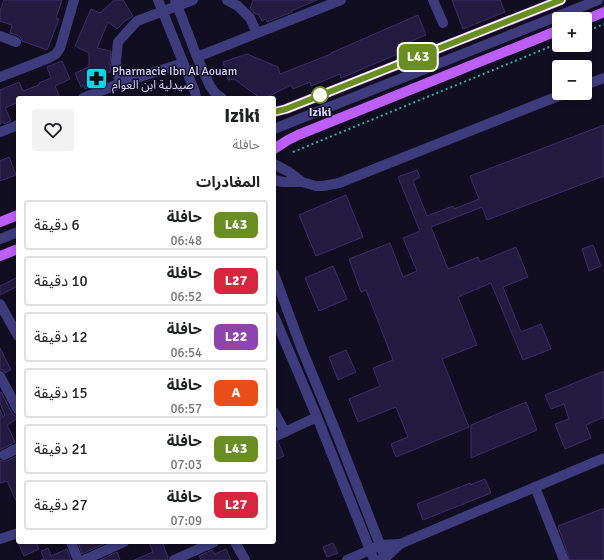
<!DOCTYPE html>
<html lang="ar">
<head>
<meta charset="utf-8">
<style>
  body { margin:0; font-family:Signika,"Noto Sans Arabic",sans-serif; background:#f2f2f2; color:#202124; direction:rtl; height:100vh; display:flex; flex-direction:column; font-size:15px; white-space:nowrap }
  * { box-sizing:border-box; margin:0 }
  p { font-size:13px; color:#757577 }
  .icon { flex:none; width:22px; height:22px; fill:none; stroke:currentColor; stroke-width:2; stroke-linecap:round; stroke-linejoin:round }
  .map { position:relative; flex:1; overflow:hidden; direction:ltr }
  .side { position:absolute; left:16px; top:96px; width:260px; height:448px; display:flex; flex-direction:column; background:#fff; border-radius:4px; box-shadow:0 2px 6px #0003; direction:rtl }
  .side>* { flex:none }
  .badge { padding:0 8px; border-radius:6px; font-size:14px; line-height:26px }
  .buttons { position:absolute; left:552px; top:12px; display:grid; gap:8px }
  .buttons a { display:grid; place-items:center; width:40px; height:40px; border-radius:4px; background:#fff; box-shadow:0 2px 6px #0003; font-size:20px }
  .map>.badge { position:absolute; translate:-50% -50%; box-shadow:0 0 0 2px #fff }
  h2 { padding:0 16px; font-size:15px; line-height:36px }
  .round { display:grid; place-items:center; flex:none; width:42px; height:42px; border-radius:4px; background:#f2f2f2 }
  .overview { display:flex; align-items:center; justify-content:space-between; height:68px; padding:0 16px }
  h1 { font-size:19px; font-weight:800; line-height:30px }
  ul { padding:0; list-style:none }
  li { display:flex; align-items:center; gap:12px; height:50px; margin:0 8px 6px; padding:0 8px; border:2px solid #e0e0e0; border-radius:4px }
  li div { flex:1 }
  li b { display:block; font-size:15px }
  li em { font-style:normal }
  li .badge { min-width:44px; font-weight:700; text-align:center }
  .map>svg:first-child { display:block }
  .building { fill:#231c40; stroke:#3b2f6b }
  .lines { fill:none; stroke-linecap:round; stroke-linejoin:round }
  .path { stroke:#35aca5; stroke-width:2; stroke-dasharray:2 3; stroke-linecap:butt }
  .minor { stroke:#3f3c7d; stroke-width:10 }
  .major { stroke:#bd5ef6; stroke-width:10 }
  .line-casing { stroke:#fff; stroke-width:9 }
  .line { stroke:#6b8e23; stroke-width:6 }
  .stop-dot { fill:#fff; stroke:#6b8e23; stroke-width:2 }
  .labels { text-anchor:middle; dominant-baseline:central; stroke-width:3; stroke-linejoin:round; paint-order:stroke }
  .poi-label { font-size:12px; fill:#d6d0fc; stroke:#110e21; text-anchor:start }
  .stop-label { font-size:12px; font-weight:bold; fill:#d6d0fc; stroke:#110e21 }
</style>
</head>
<body>
<div class="map">
<svg width="604" height="560" viewBox="0 0 604 560">
  <rect width="100%" height="100%" fill="#110e21"/>
  <g class="building">
    <polygon points="4,0 62,0 56,18 59,19 47,50 22,41 21,38 19,36 10,33 12,25 0,21 0,11"/>
    <polygon points="114,0 123,0 133,16 125,21 117,29 108,22 97,48 111,51 110,62 111,72 97,74 101,83 85,89 84,85 81,87 75,73 89,67 89,53 75,46 91,9 100,13"/>
    <polygon points="253,0 317,0 291,11 292,12 267,22 266,19 262,21 259,15 254,13 253,11 250,9"/>
    <polygon points="452,0 500,0 505,12 463,29"/>
    <polygon points="418,15 426,35 409,42 412,48 341,78 340,74 311,86 310,82 293,89 291,85 265,98 260,98 234,79 228,80 223,62 247,54 278,67 280,74 331,54 331,53"/>
    <polygon points="62,61 70,79 55,86 60,98 18,98 18,102 5,108 11,121 4,124 3,122 0,124 0,90 19,82 23,91 39,85 39,83 51,78 47,67"/>
    <polygon points="604,125 604,176 487,220 482,207 431,227 448,269 478,257 480,262 516,247 528,277 503,287 521,332 541,324 551,349 523,360 491,283 458,297 477,345 442,359 469,427 396,457 391,444 408,437 396,407 358,422 349,399 380,386 373,368 393,360 366,290 361,292 349,259 390,243 403,277 417,271 403,238 420,231 398,177 417,170 420,177 413,181 427,216 453,206 454,209 479,199 470,176"/>
    <polygon points="9,157 16,175 0,181 0,161"/>
    <polygon points="346,195 363,237 316,256 299,215"/>
    <polygon points="593,245 601,266 589,271 582,249"/>
    <polygon points="333,266 347,299 319,311 305,278"/>
    <polygon points="18,277 18,286 0,295 0,286"/>
    <polygon points="0,348 11,370 5,373 3,370 0,370"/>
    <polygon points="346,350 356,372 338,380 329,357"/>
    <polygon points="604,371 604,417 586,425 591,438 565,449 555,424 569,419 564,404 551,409 545,395"/>
    <polygon points="1,392 12,413 15,416 18,416 18,418 7,425 15,442 0,450 0,410 3,417 5,415 0,403 0,393"/>
    <polygon points="526,402 537,430 471,458 471,425"/>
    <polygon points="278,442 284,456 274,460 274,443"/>
    <polygon points="18,455 18,505 7,481 0,483 0,460 3,461 7,461"/>
    <polygon points="485,479 491,493 423,520 417,504 470,483 470,485"/>
    <polygon points="604,508 604,560 570,560 558,526"/>
    <polygon points="18,542 36,542 39,549 24,556"/>
    <polygon points="78,542 108,542 82,554"/>
    <polygon points="149,542 162,542 168,557 168,560 134,560 153,552"/>
    <polygon points="333,543 338,553 327,557 323,547"/>
    <polygon points="48,548 51,556 67,549 71,560 41,560 44,559 41,551"/>
    <polygon points="226,549 231,560 201,560 199,556 212,550 215,554"/>
    <polygon points="117,552 120,560 100,560"/>
  </g>
  <g class="lines">
    <g class="path">
      <polyline points="585,32 604,24"/>
      <polyline points="293,152 559,43"/>
    </g>
    <g class="minor">
      <polyline points="158,0 195,92 196,98"/>
      <polyline points="175,0 197,57 210,86 215,93 222,98"/>
      <polyline points="227,0 238,6 250,18 257,33"/>
      <polyline points="433,0 443,23"/>
      <polyline points="0,36 16,42"/>
      <polyline points="197,57 341,0"/>
      <polyline points="0,77 49,58 56,54 60,48 74,0"/>
      <polyline points="121,83 118,75 116,61 118,42 137,21 193,0"/>
      <polyline points="585,85 604,78"/>
      <polyline points="83,98 121,83 183,63"/>
      <polyline points="274,129 598,0"/>
      <polyline points="0,132 18,125"/>
      <polyline points="274,164 289,172 302,182"/>
      <polyline points="274,180 283,182 302,182 316,186 323,186 339,183 566,93"/>
      <polyline points="0,239 18,232"/>
      <polyline points="274,274 301,347 336,432 386,560"/>
      <polyline points="0,304 18,336"/>
      <polyline points="274,316 317,417 374,560"/>
      <polyline points="0,376 18,410"/>
      <polyline points="274,412 285,432"/>
      <polyline points="274,437 317,417"/>
      <polyline points="4,455 18,448"/>
      <polyline points="535,487 564,560"/>
      <polyline points="0,539 18,533"/>
      <polyline points="71,542 78,560"/>
      <polyline points="235,542 245,560"/>
      <polyline points="400,544 604,458"/>
      <polyline points="84,560 124,542"/>
      <polyline points="174,560 214,542"/>
      <polyline points="347,560 381,545 400,544 385,558 380,560"/>
    </g>
    <g class="major">
      <polyline points="585,20 604,12"/>
      <polyline points="274,112 286,109 561,0"/>
      <polyline points="274,149 288,140 298,135 559,30"/>
      <polyline points="0,222 18,215"/>
      <polyline points="0,256 18,249"/>
    </g>
  </g>
  <g class="lines">
    <defs>
      <polyline id="line" points="274,112 286,109 561,0"/>
    </defs>
    <use href="#line" class="line-casing"/>
    <use href="#line" class="line"/>
  </g>
  <defs>
    <symbol id="pharmacy-square" viewBox="-11 -11 22 22"><rect x="-9" y="-9" width="18" height="18" rx="4" fill="#0dd5ec" stroke="#110e21"/><path d="M-2-6h4v4h4v4h-4v4h-4v-4h-4v-4h4Z" fill="#111"/></symbol>
  </defs>
  <g fill-rule="evenodd">
    <use href="#pharmacy-square" x="84" y="66" width="25" height="25"/>
  </g>
  <circle class="stop-dot" cx="320" cy="95" r="8"/>
  <g class="labels">
    <g class="poi-label">
      <text x="112" y="71">Pharmacie Ibn Al Aouam<tspan x="112" dy="14">صيدلية ابن العوام</tspan></text>
    </g>
    <g class="stop-label">
      <text x="320" y="112">Iziki</text>
    </g>
  </g>
</svg>
<div class="buttons">
<a>+</a>
<a>−</a>
</div>
<b class="badge" style="left:418px;top:57px;background:#6b8e23;color:#fff">L43</b>
<section class="side">
<div class="overview"><div><h1>Iziki</h1><p>حافلة</p></div><a class="round"><svg class="icon" aria-label="heart" viewBox="0 0 24 24"><path d="M12 20l-8-8c-3-5 5-10 8-4 3-6 11-1 8 4z"/></svg></a></div>
<h2>المغادرات</h2>
<ul>
<li><span class="badge" style="background:#6b8e23;color:#fff">L43</span><div><b>حافلة</b><p>06:48</p></div><em>6 دقيقة</em></li>
<li><span class="badge" style="background:#d7263d;color:#fff">L27</span><div><b>حافلة</b><p>06:52</p></div><em>10 دقيقة</em></li>
<li><span class="badge" style="background:#8e44ad;color:#fff">L22</span><div><b>حافلة</b><p>06:54</p></div><em>12 دقيقة</em></li>
<li><span class="badge" style="background:#e94e19;color:#fff">A</span><div><b>حافلة</b><p>06:57</p></div><em>15 دقيقة</em></li>
<li><span class="badge" style="background:#6b8e23;color:#fff">L43</span><div><b>حافلة</b><p>07:03</p></div><em>21 دقيقة</em></li>
<li><span class="badge" style="background:#d7263d;color:#fff">L27</span><div><b>حافلة</b><p>07:09</p></div><em>27 دقيقة</em></li>
</ul>
</section>
</div>
</body>
</html>
